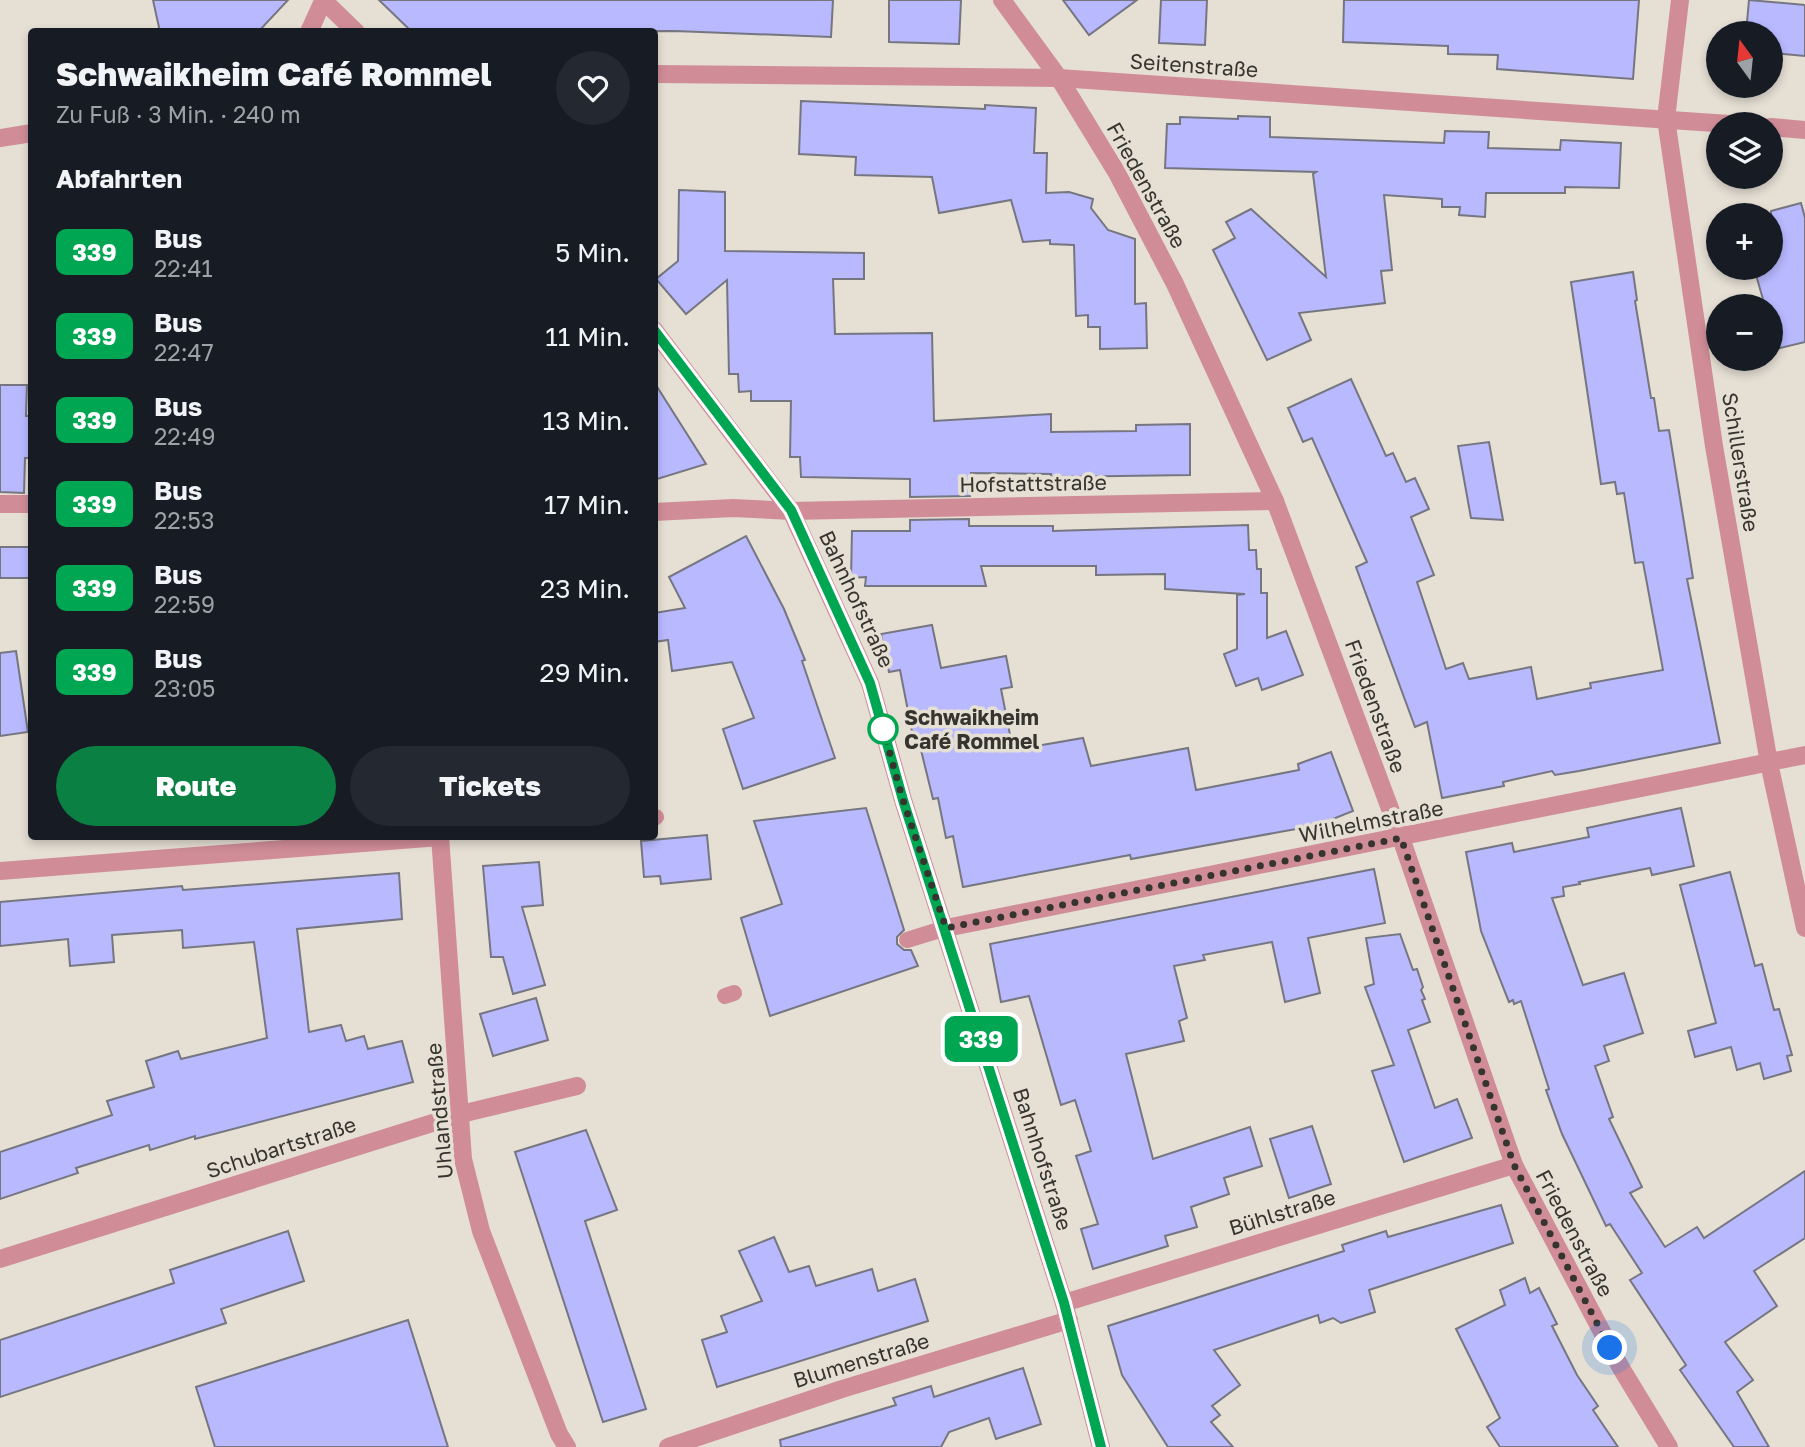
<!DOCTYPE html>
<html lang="de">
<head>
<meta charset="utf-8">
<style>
  body { margin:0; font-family:"Golos Text",sans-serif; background:#242831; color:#f1f3f6; height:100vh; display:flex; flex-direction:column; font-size:26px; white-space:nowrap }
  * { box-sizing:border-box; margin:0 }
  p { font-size:23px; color:#9ea1a6 }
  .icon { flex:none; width:38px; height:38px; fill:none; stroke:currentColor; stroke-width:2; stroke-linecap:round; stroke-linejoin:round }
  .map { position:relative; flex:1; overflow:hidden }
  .details { position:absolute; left:28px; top:28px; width:630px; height:812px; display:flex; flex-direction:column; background:#171b24; border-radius:7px; box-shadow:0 4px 10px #0003 }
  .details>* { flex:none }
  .badge { padding:0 14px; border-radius:10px; font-size:24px; line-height:46px }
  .needle { width:46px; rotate:345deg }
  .controls { position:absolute; left:1706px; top:21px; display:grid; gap:14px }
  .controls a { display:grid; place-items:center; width:77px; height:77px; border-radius:50%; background:#171b24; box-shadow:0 4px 10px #0003; font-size:35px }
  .you { position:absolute; width:35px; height:35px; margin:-18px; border:5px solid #fff; border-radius:50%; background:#1a73e8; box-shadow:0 0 0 10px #1a73e833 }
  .map>.badge { position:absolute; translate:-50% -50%; box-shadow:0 0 0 4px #fff }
  h2 { padding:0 28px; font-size:26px; line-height:63px }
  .round { display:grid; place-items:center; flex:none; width:74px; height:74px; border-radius:37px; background:#242831 }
  .overview { display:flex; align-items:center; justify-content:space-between; height:119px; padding:0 28px }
  h1 { font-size:33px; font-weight:800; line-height:52px }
  .button { display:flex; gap:14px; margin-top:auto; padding:14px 28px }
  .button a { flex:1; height:80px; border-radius:42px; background:#0b8043; color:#fff; font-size:28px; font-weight:800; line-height:80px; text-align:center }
  .button a+a { background:#242831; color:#f1f3f6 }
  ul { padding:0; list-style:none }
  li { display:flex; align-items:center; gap:21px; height:84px; padding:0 28px }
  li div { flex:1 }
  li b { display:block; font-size:26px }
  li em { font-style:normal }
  li .badge { min-width:77px; font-weight:700; text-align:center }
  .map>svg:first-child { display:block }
  .building { fill:#b8b9ff; stroke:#767681; stroke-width:2 }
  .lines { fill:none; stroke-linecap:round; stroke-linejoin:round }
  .service { stroke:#d08d98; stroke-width:16 }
  .minor { stroke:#d08d98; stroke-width:18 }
  .line-casing { stroke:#fff; stroke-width:16 }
  .line { stroke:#00a651; stroke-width:10 }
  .walk { stroke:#36342f; stroke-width:7; stroke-dasharray:0 12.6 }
  .stop-dot { fill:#fff; stroke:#00a651; stroke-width:3.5 }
  .labels { text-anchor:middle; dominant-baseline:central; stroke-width:7; stroke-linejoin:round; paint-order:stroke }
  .street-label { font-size:21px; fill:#36342f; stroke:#e5dfd4 }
  .stop-label { font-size:21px; font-weight:bold; fill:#36342f; stroke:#e5dfd4; text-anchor:start }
</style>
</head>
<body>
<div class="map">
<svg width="1805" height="1447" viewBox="0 0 1805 1447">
  <rect width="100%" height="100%" fill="#e5dfd4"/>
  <g class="building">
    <polygon points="153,0 288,0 258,32 160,32"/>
    <polygon points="379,0 833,0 831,37 675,31 412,32"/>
    <polygon points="889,0 961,0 959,44 889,42"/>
    <polygon points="1063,0 1137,0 1089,35"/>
    <polygon points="1161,0 1207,0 1205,45 1159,43"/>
    <polygon points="1344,0 1639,0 1633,79 1497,69 1498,55 1448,54 1448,46 1343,42"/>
    <polygon points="1749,0 1805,5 1805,56 1771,53 1771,33 1746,33"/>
    <polygon points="801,101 985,109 985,105 1036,108 1034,153 1047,153 1046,193 1069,192 1093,199 1091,208 1108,230 1135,239 1135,304 1146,303 1147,348 1100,349 1100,327 1088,327 1088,315 1076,316 1074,245 1050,244 1050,240 1023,242 1011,200 939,213 932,177 855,175 856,157 799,154"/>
    <polygon points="1238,116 1270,117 1270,137 1444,143 1445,131 1489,132 1488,148 1560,150 1561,140 1621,143 1619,188 1565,187 1565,193 1486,193 1485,217 1459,215 1460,207 1442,207 1442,199 1384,195 1392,270 1381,271 1385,303 1299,313 1311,340 1267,360 1213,250 1235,238 1226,222 1251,209 1326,277 1313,174 1316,172 1165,168 1167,124 1180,124 1180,117 1238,119"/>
    <polygon points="679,190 725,192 725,251 864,253 864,279 833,279 835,334 932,333 934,421 1051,414 1051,432 1136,431 1136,425 1190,424 1190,475 1051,477 1051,474 971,473 970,496 910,497 910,479 801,477 800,457 790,457 791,401 751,401 751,391 739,392 738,374 729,374 727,280 686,314 656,279 678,261"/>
    <polygon points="1801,203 1805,218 1805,342 1776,349 1771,330 1771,306 1765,306 1754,268 1771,268 1771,211"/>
    <polygon points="1633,272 1637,300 1635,301 1651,398 1654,398 1659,431 1669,430 1693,578 1687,579 1720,743 1579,771 1555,775 1552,771 1503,782 1504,786 1442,798 1427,722 1415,727 1356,567 1367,562 1312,438 1303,442 1288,408 1351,379 1386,456 1393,453 1406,482 1415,478 1429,509 1411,517 1434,575 1417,582 1446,669 1463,663 1469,679 1531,667 1537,699 1591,688 1590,683 1663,670 1643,562 1635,563 1624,493 1617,494 1615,482 1601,484 1571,282"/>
    <polygon points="654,382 706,464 654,480"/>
    <polygon points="0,385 27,385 26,416 32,416 32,458 25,458 24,493 0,492"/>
    <polygon points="1489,442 1497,487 1503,520 1471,518 1458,446"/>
    <polygon points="969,519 969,526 1053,526 1053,531 1248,525 1249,550 1256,550 1257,569 1261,569 1261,593 1267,593 1267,638 1286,631 1303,675 1262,690 1258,678 1236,686 1224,654 1237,649 1237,595 1245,594 1165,589 1165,574 1096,575 1096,566 981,566 986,586 865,586 866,577 851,578 852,531 910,531 910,520"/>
    <polygon points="746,536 784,609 805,660 802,661 835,758 743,789 723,729 754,718 732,662 672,671 668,640 654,642 654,613 685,608 669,577"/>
    <rect x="0" y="547" width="32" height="31"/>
    <polygon points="932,625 941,668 1006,656 1012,687 1001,689 1013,750 1083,738 1091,766 1188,748 1196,790 1299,770 1298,764 1331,752 1353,811 1318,825 1131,859 1130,855 963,887 953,836 946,838 938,798 933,799 920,746 915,747 900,670 889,672 881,634"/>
    <polygon points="16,651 28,732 0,736 0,653"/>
    <polygon points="866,808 904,930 897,937 897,944 904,950 911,950 918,966 770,1016 741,918 782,904 754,821"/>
    <polygon points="1681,808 1694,866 1652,875 1650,868 1579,882 1580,884 1563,887 1564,896 1552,898 1583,985 1624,973 1643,1033 1604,1046 1609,1061 1595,1066 1613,1117 1609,1119 1642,1187 1630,1193 1665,1247 1697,1227 1704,1238 1805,1171 1805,1238 1754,1271 1777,1306 1725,1342 1753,1380 1737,1392 1769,1447 1734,1447 1680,1370 1686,1365 1630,1280 1642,1273 1610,1224 1606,1226 1562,1134 1546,1090 1549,1089 1521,1001 1514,1004 1513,1000 1509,1002 1481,931 1466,852 1512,843 1514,852 1589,837 1587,828"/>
    <polygon points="707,835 711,879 661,884 660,876 644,877 641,841"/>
    <polygon points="539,862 543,905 522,907 545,985 513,994 503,957 491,957 483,866"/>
    <polygon points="1374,869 1385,923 1308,938 1320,993 1285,1002 1272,942 1203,955 1205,960 1174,966 1187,1018 1179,1021 1184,1041 1126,1054 1153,1159 1250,1127 1262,1166 1224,1178 1229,1194 1191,1207 1197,1227 1165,1236 1168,1246 1093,1269 1081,1229 1098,1224 1076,1156 1091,1151 1075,1100 1061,1105 1029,996 1001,1002 990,944"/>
    <polygon points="1730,872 1755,966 1762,964 1774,1010 1779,1009 1792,1055 1787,1056 1791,1071 1764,1079 1760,1063 1737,1070 1731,1047 1695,1057 1688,1031 1716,1023 1680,885"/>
    <polygon points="399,873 402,919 297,929 309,1032 341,1025 346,1041 364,1036 368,1049 402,1041 413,1082 195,1139 195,1136 150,1150 149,1145 76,1168 78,1173 0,1199 0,1152 112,1115 107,1101 154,1087 146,1061 178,1051 181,1059 267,1038 254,942 183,948 182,930 112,935 114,962 70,966 68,939 0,946 0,902 182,886 183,890"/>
    <polygon points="1400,934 1413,970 1417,969 1423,987 1421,990 1425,999 1422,1000 1430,1022 1408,1030 1435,1108 1457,1099 1472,1138 1404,1162 1372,1071 1394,1065 1365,987 1374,984 1366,938"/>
    <polygon points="536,998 548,1040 493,1056 480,1014"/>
    <polygon points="1312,1126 1331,1184 1289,1198 1270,1139"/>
    <polygon points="586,1130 617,1210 585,1221 646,1409 603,1422 515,1152"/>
    <polygon points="1501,1205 1513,1243 1369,1290 1375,1312 1341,1323 1333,1318 1320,1323 1318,1315 1214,1350 1240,1385 1212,1406 1220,1415 1211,1422 1233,1447 1168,1447 1122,1375 1108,1326 1344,1251 1342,1245 1386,1231 1388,1237"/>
    <polygon points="288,1231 304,1281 221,1309 226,1323 0,1397 0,1340 174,1283 170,1270"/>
    <polygon points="774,1237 789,1272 809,1266 816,1286 872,1269 878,1291 915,1279 928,1321 717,1387 702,1340 727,1332 721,1316 762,1301 739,1251"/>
    <polygon points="1525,1278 1530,1293 1539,1288 1557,1324 1552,1326 1577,1375 1598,1406 1593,1410 1618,1447 1500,1447 1487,1427 1500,1418 1456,1329 1505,1305 1500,1290"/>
    <polygon points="408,1320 448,1447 215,1447 196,1387"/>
    <polygon points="1023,1368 1041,1424 996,1439 989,1418 949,1432 941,1447 781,1447 780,1440 896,1405 893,1398 931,1386 934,1397"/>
  </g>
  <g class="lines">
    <g class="service">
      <polyline points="654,818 656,817"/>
      <polyline points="907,940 946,928"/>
      <polyline points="725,996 734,993"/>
    </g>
    <g class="minor">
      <polyline points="323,0 356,32"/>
      <polyline points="1002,0 1059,78 1117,173 1175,284 1275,501 1401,838 1514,1165 1621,1368 1669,1447"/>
      <polyline points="1680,0 1666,119 1714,446 1769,763 1805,928"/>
      <polyline points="309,32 323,1"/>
      <polyline points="654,74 1059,78 1729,124"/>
      <polyline points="1771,127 1805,130"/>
      <polyline points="0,138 32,133"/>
      <polyline points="654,330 791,511 870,683 903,800 1064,1303 1101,1447"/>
      <polyline points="0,504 32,504"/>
      <polyline points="654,512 733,508 791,511 1275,501"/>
      <polyline points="440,836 463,1159 481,1231 559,1434 567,1447"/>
      <polyline points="0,871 440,837"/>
      <polyline points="946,928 1805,755"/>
      <polyline points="0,1259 461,1114 577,1086"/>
      <polyline points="1064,1303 1514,1165"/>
      <polyline points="668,1447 842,1389 1069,1320"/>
    </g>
  </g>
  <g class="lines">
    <defs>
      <polyline id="line" points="654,330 791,510 870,683 903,800 1064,1303 1101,1447"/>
    </defs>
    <use href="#line" class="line-casing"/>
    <use href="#line" class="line"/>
    <polyline class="walk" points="883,729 903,800 946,928 1401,838 1514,1165 1610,1348"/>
  </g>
  <circle class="stop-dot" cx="883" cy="729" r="14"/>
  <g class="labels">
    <g class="street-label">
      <text transform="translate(1194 65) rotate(4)">Seitenstraße</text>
      <text transform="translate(1147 185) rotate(61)">Friedenstraße</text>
      <text transform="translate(1741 462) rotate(81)">Schillerstraße</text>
      <text transform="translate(1033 483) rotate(-1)">Hofstattstraße</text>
      <text transform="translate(857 599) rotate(65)">Bahnhofstraße</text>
      <text transform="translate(1376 706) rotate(70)">Friedenstraße</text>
      <text transform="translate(1371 821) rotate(-11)">Wilhelmstraße</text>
      <text transform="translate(439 1111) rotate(-95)">Uhlandstraße</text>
      <text transform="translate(281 1147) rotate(-18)">Schubartstraße</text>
      <text transform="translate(1043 1159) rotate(72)">Bahnhofstraße</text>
      <text transform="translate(1282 1212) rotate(-17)">Bühlstraße</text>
      <text transform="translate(1575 1233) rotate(62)">Friedenstraße</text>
      <text transform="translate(861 1360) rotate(-17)">Blumenstraße</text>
    </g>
    <g class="stop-label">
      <text x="904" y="717">Schwaikheim<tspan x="904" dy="24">Café Rommel</tspan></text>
    </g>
  </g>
</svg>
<div class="controls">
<a><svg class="needle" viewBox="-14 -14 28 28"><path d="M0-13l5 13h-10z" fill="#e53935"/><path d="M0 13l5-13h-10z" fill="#9ea1a6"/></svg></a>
<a><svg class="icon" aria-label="layers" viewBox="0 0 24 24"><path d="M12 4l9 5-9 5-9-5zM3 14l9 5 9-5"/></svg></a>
<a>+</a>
<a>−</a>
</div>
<div class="you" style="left:1610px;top:1348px"></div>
<b class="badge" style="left:981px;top:1039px;background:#00a651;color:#fff">339</b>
<section class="details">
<div class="overview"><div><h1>Schwaikheim Café Rommel</h1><p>Zu Fuß · 3 Min. · 240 m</p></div><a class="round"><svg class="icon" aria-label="heart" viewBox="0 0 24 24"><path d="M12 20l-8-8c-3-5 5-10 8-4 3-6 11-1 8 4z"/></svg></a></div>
<h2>Abfahrten</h2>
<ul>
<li><span class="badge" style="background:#00a651;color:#fff">339</span><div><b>Bus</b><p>22:41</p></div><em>5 Min.</em></li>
<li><span class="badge" style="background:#00a651;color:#fff">339</span><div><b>Bus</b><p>22:47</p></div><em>11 Min.</em></li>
<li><span class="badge" style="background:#00a651;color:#fff">339</span><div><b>Bus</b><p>22:49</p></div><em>13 Min.</em></li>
<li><span class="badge" style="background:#00a651;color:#fff">339</span><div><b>Bus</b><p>22:53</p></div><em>17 Min.</em></li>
<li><span class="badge" style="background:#00a651;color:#fff">339</span><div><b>Bus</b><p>22:59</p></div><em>23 Min.</em></li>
<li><span class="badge" style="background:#00a651;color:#fff">339</span><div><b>Bus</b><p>23:05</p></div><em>29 Min.</em></li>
</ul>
<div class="button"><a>Route</a><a>Tickets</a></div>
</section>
</div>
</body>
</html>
